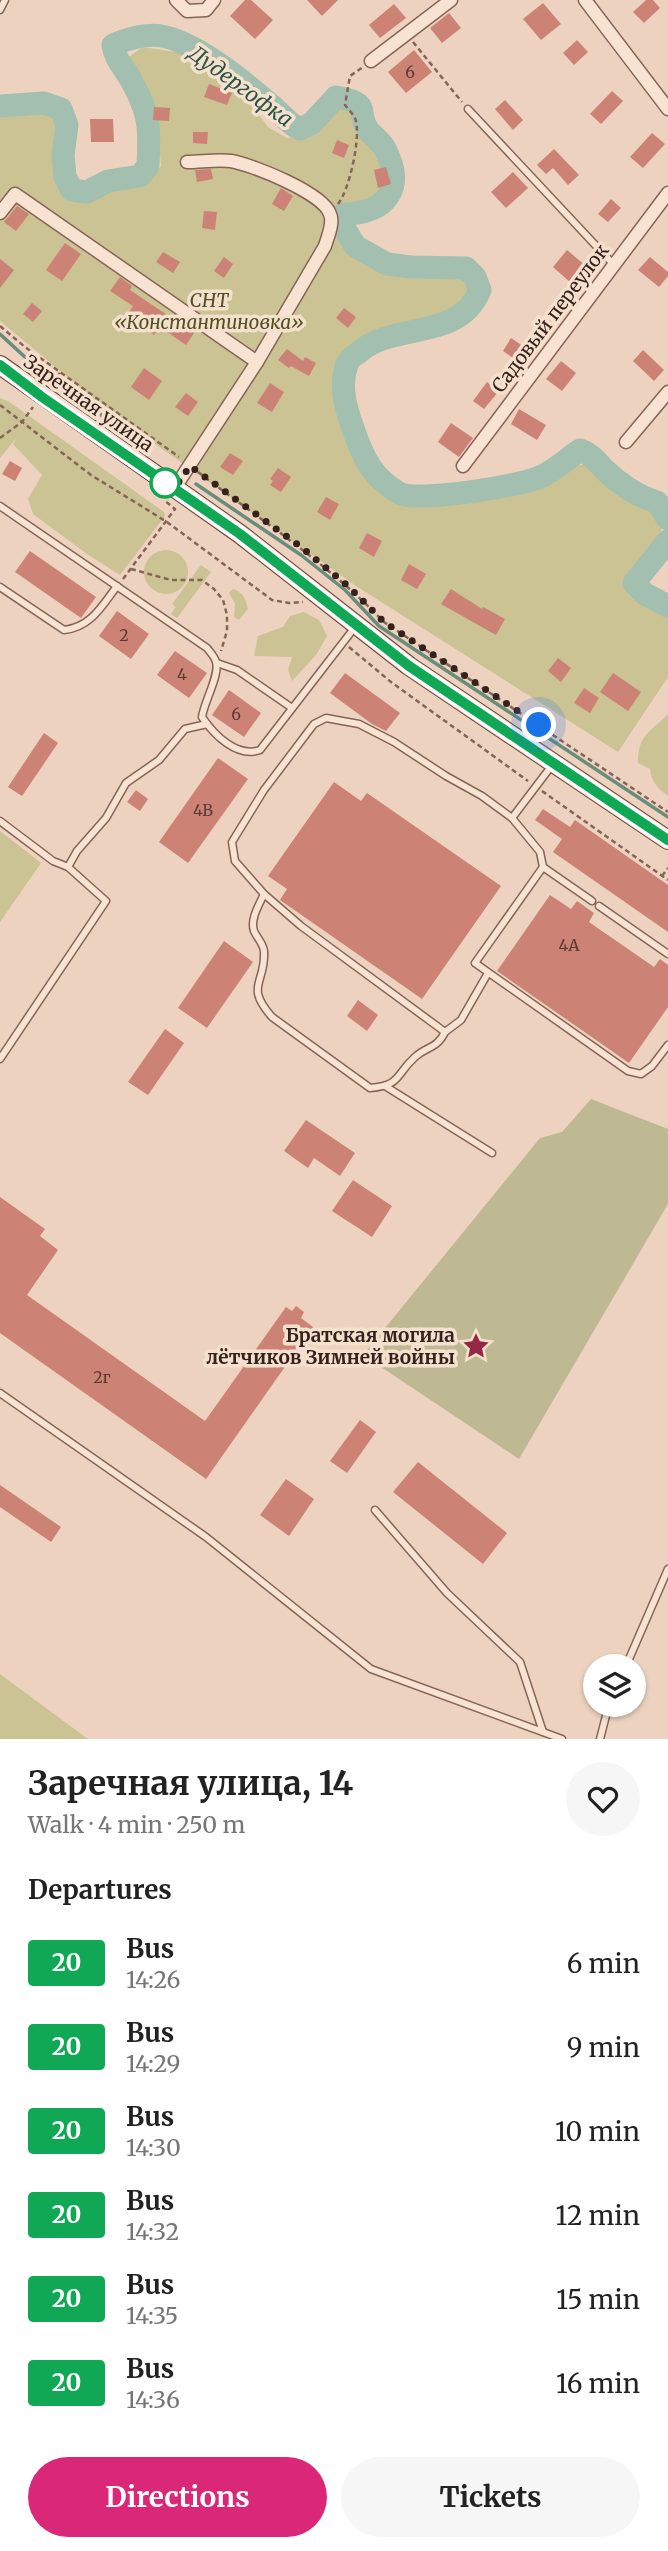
<!DOCTYPE html>
<html lang="en">
<head>
<meta charset="utf-8">
<style>
  body { margin:0; font-family:Merriweather,serif; background:#f6f6f6; color:#222; height:100vh; display:flex; flex-direction:column; font-size:26px; white-space:nowrap }
  * { box-sizing:border-box; margin:0 }
  p { font-size:23px; color:#767676 }
  .icon { flex:none; width:38px; height:38px; fill:none; stroke:currentColor; stroke-width:2; stroke-linecap:round; stroke-linejoin:round }
  .map { position:relative; height:1739px; overflow:hidden }
  .drawer { display:flex; flex-direction:column; background:#fff; flex:1 }
  .drawer>* { flex:none }
  .badge { padding:0 14px; border-radius:5px; font-size:24px; line-height:46px }
  .buttons { position:absolute; left:583px; top:1654px; display:grid; gap:14px }
  .buttons a { display:grid; place-items:center; width:63px; height:63px; border-radius:50%; background:#fff; box-shadow:0 2px 5px #0004; font-size:35px }
  .you { position:absolute; width:35px; height:35px; margin:-18px; border:5px solid #fff; border-radius:50%; background:#1a73e8; box-shadow:0 0 0 10px #1a73e833 }
  .map>.badge { position:absolute; translate:-50% -50%; box-shadow:0 0 0 4px #fff }
  h2 { padding:0 28px; font-size:26px; line-height:63px }
  .round { display:grid; place-items:center; flex:none; width:74px; height:74px; border-radius:37px; background:#f6f6f6 }
  .summary { display:flex; align-items:center; justify-content:space-between; height:119px; padding:0 28px }
  h1 { font-size:33px; font-weight:700; line-height:52px }
  .action { display:flex; gap:14px; margin-top:auto; padding:14px 28px }
  .action a { flex:1; height:80px; border-radius:42px; background:#db2777; color:#fff; font-size:28px; font-weight:700; line-height:80px; text-align:center }
  .action a+a { background:#f6f6f6; color:#222 }
  ul { padding:0; list-style:none }
  li { display:flex; align-items:center; gap:21px; height:84px; padding:0 28px }
  li div { flex:1 }
  li b { display:block; font-size:26px }
  li em { font-style:normal }
  li .badge { min-width:77px; font-weight:700; text-align:center }
  .map>svg:first-child { display:block }
  .green { fill:#cbc393 }
  .cemetery { fill:#bfb993 }
  .lines { fill:none; stroke-linecap:round; stroke-linejoin:round }
  .stream { stroke:#6a8c7b; stroke-width:3.5 }
  .river { stroke:#a2bfaf; stroke-width:23 }
  .building { fill:#cc8275 }
  .lane-casing { stroke:#866457; stroke-width:9 }
  .street-casing { stroke:#866457; stroke-width:15 }
  .secondary-casing { stroke:#67453b; stroke-width:20 }
  .path { stroke:#866457; stroke-width:2.5; stroke-dasharray:5 3.5; stroke-linecap:butt }
  .lane { stroke:#f8e3d2; stroke-width:6 }
  .street { stroke:#f8e3d2; stroke-width:12 }
  .secondary { stroke:#f8e3d2; stroke-width:18 }
  .line-casing { stroke:#fff; stroke-width:16 }
  .line { stroke:#10a855; stroke-width:10 }
  .walk { stroke:#35221c; stroke-width:7; stroke-dasharray:0 12.6 }
  .stop-dot { fill:#fff; stroke:#10a855; stroke-width:3.5 }
  .labels { text-anchor:middle; dominant-baseline:central; stroke-width:7; stroke-linejoin:round; paint-order:stroke }
  .number-label { font-size:16px; fill:#5b3a32 }
  .park-label { font-size:19px; font-style:italic; fill:#515123; stroke:#f5e0ce }
  .street-label { font-size:19px; fill:#35221c; stroke:#f5e0ce }
  .poi-label { font-size:19px; font-weight:bold; fill:#35221c; stroke:#f5e0ce; text-anchor:end }
  .water-label { font-size:21px; font-style:italic; fill:#2b5547; stroke:#f5e0ce }
</style>
</head>
<body>
<div class="map">
<svg width="668" height="1739" viewBox="0 0 668 1739">
  <rect width="100%" height="100%" fill="#edd3bf"/>
  <g class="green">
    <polygon points="143,47 182,53 249,101 268,127 287,138 309,135 323,116 341,108 354,114 363,133 376,150 382,162 386,184 368,202 342,206 340,220 344,240 362,256 396,273 463,274 472,282 474,293 465,307 438,323 395,330 363,340 341,360 336,391 344,431 360,462 381,489 405,502 489,498 540,488 569,468 584,464 651,507 662,521 661,537 631,574 628,591 651,607 668,613 668,677 618,752 356,586 110,412 0,321 0,115 45,112 58,119 56,154 61,189 79,202 111,191 145,184 161,166 156,110 127,58"/>
    <polygon points="0,398 8,401 164,512 165,516 120,575 87,554 33,514 28,499 42,475 13,444 17,437 0,458"/>
    <circle cx="166" cy="572" r="22"/>
    <polygon points="201,565 211,572 177,618 171,614 176,607 172,604"/>
    <path d="M233 589C243 592 246 599 248 609L239 620 234 617 235 604 229 593Z"/>
    <polygon points="304,612 319,620 327,636 316,655 292,681 288,670 292,657 254,656 258,636 283,627 290,616"/>
    <path d="M668 714V796C658 789 651 781 650 769L638 763C638 734 650 733 668 714Z"/>
    <polygon points="0,831 41,863 0,922"/>
    <polygon points="0,1674 88,1739 0,1739"/>
  </g>
  <polygon class="cemetery" points="591,1099 668,1129 668,1204 519,1459 363,1355 540,1138 562,1132"/>
  <g class="lines">
    <g class="stream">
      <polyline points="0,334 51,381"/>
      <polyline points="59,387 80,399"/>
      <polyline points="89,406 112,423"/>
      <polyline points="130,438 145,450"/>
      <polyline points="196,484 301,555 345,590 379,626 668,817"/>
    </g>
    <g class="river">
      <path d="M0 106 44 103 61 109 67 125 63 155 65 177 72 190 87 192 108 181 140 176 148 166C150 128 150 114 131 80 124 67 115 60 113 45 129 38 148 32 166 37 201 46 243 81 271 105 281 113 288 124 300 129L312 123 336 97C375 103 354 113 369 131 373 136 380 141 384 147 406 187 388 213 344 214L345 229 355 246 387 264 411 267 466 268 475 277 480 290C459 342 393 321 358 353 353 356 349 359 347 364 339 387 346 409 354 431 363 458 374 479 399 493 416 503 520 486 540 477 554 471 567 459 580 450 592 454 596 461 605 470 619 484 639 497 657 502L668 519"/>
      <polyline points="668,541 634,583 645,594 668,606"/>
    </g>
  </g>
  <g class="building">
    <polygon points="245,0 251,0 273,20 255,39 230,16"/>
    <polygon points="307,0 338,0 322,16"/>
    <polygon points="646,0 653,0 660,8 644,23 633,12"/>
    <polygon points="543,3 561,24 541,40 523,19"/>
    <polygon points="394,4 406,18 380,38 369,25"/>
    <polygon points="449,13 461,28 442,43 430,28"/>
    <polygon points="577,40 588,52 574,65 563,53"/>
    <polygon points="414,50 432,72 406,93 388,72"/>
    <polygon points="209,84 232,93 227,105 204,97"/>
    <polygon points="612,91 623,101 601,124 590,114"/>
    <polygon points="505,100 523,120 513,130 495,109"/>
    <polygon points="154,107 170,108 169,121 153,120"/>
    <polygon points="90,119 113,119 114,142 91,142"/>
    <polygon points="193,132 208,132 207,144 193,143"/>
    <polygon points="652,133 665,144 643,168 630,157"/>
    <polygon points="337,140 349,145 344,158 332,153"/>
    <polygon points="554,149 579,175 568,185 553,168 546,174 537,165"/>
    <polygon points="386,167 391,184 378,188 374,170"/>
    <polygon points="211,169 213,179 197,182 195,170"/>
    <polygon points="513,172 528,188 506,208 491,192"/>
    <polygon points="281,188 293,196 284,211 272,204"/>
    <polygon points="611,199 621,208 608,222 598,214"/>
    <polygon points="17,206 29,214 16,231 4,222"/>
    <polygon points="204,211 217,212 215,230 202,228"/>
    <polygon points="65,243 81,254 62,281 46,270"/>
    <polygon points="567,250 586,266 571,283 553,267"/>
    <polygon points="163,252 180,262 173,273 156,262"/>
    <polygon points="224,257 233,264 224,278 214,271"/>
    <polygon points="650,257 668,272 668,276 659,287 638,270"/>
    <polygon points="0,259 14,270 0,288"/>
    <polygon points="120,277 132,286 130,290 194,333 186,345 160,327 154,335 127,315 133,306 110,291"/>
    <polygon points="214,292 223,297 216,310 207,304"/>
    <polygon points="32,303 42,311 33,322 23,314"/>
    <polygon points="344,308 356,317 348,328 336,318"/>
    <polygon points="511,338 526,348 517,361 503,351"/>
    <polygon points="287,349 303,361 305,357 316,363 309,376 291,366 289,368 278,360"/>
    <polygon points="643,350 664,370 654,381 633,361"/>
    <polygon points="561,361 576,373 562,391 546,379"/>
    <polygon points="144,368 162,381 149,400 131,387"/>
    <polygon points="487,382 499,391 484,409 473,401"/>
    <polygon points="270,383 284,392 272,412 257,403"/>
    <polygon points="186,393 198,402 188,416 175,407"/>
    <polygon points="519,409 546,425 537,440 511,424"/>
    <polygon points="451,423 473,438 459,457 438,442"/>
    <polygon points="230,453 243,461 233,475 220,467"/>
    <polygon points="10,461 22,468 15,481 2,474"/>
    <polygon points="278,468 291,477 281,492 270,485 273,481 270,479"/>
    <polygon points="326,497 339,504 330,520 317,512"/>
    <polygon points="367,533 382,541 374,557 359,548"/>
    <polygon points="30,551 96,597 81,618 15,572"/>
    <polygon points="409,564 426,574 417,589 401,580"/>
    <polygon points="451,589 482,609 483,607 505,619 496,635 441,604"/>
    <polygon points="117,611 149,634 131,659 99,636"/>
    <polygon points="175,651 207,673 189,698 157,675"/>
    <polygon points="558,658 571,668 561,682 548,671"/>
    <polygon points="345,673 400,713 386,731 372,724 330,693"/>
    <polygon points="613,673 641,692 628,711 600,692"/>
    <polygon points="584,688 599,698 590,713 574,703"/>
    <polygon points="229,690 261,713 244,737 212,715"/>
    <polygon points="44,733 58,743 22,796 8,787"/>
    <polygon points="218,758 248,779 188,863 159,842"/>
    <polygon points="334,782 361,801 367,793 501,886 422,999 280,900 287,889 268,876"/>
    <polygon points="136,790 148,799 140,811 127,802"/>
    <polygon points="543,809 570,827 575,820 668,885 668,932 553,852 562,839 535,820"/>
    <polygon points="550,895 571,909 577,901 594,913 589,922 654,967 660,959 668,965 668,1007 629,1063 497,971"/>
    <polygon points="224,941 253,962 207,1028 178,1008"/>
    <polygon points="358,1000 378,1015 367,1031 347,1016"/>
    <polygon points="165,1029 184,1043 148,1095 128,1082"/>
    <polygon points="306,1120 355,1153 340,1176 314,1158 308,1168 284,1151"/>
    <polygon points="353,1180 392,1206 372,1237 332,1211"/>
    <polygon points="0,1197 45,1229 40,1236 58,1250 27,1295 205,1421 286,1307 292,1311 296,1306 304,1312 301,1318 313,1327 206,1479 0,1333"/>
    <polygon points="360,1420 376,1432 347,1473 330,1461"/>
    <polygon points="418,1462 507,1533 483,1564 393,1492"/>
    <polygon points="286,1479 314,1499 289,1536 260,1515"/>
    <polygon points="0,1485 61,1527 51,1542 0,1507"/>
  </g>
  <g class="lines">
    <defs>
      <g id="lane">
        <polyline points="0,10 5,0"/>
        <polyline points="468,109 614,265"/>
        <path d="M0 506 207 648C210 652 215 657 216 662 220 675 204 702 202 717 214 735 237 758 260 750L355 627"/>
        <path d="M0 587 64 630C91 627 102 606 117 586"/>
        <polyline points="217,663 237,670 292,708"/>
        <polyline points="512,818 553,764"/>
        <polyline points="0,821 53,861 68,867"/>
        <polyline points="543,867 592,901"/>
        <path d="M264 894C259 905 250 919 254 931 257 938 263 943 264 951 266 984 244 985 272 1017L370 1088C402 1085 395 1075 415 1057 427 1046 437 1049 445 1032"/>
        <polyline points="599,906 668,954"/>
        <polyline points="488,973 461,1020 445,1032 301,926 264,894 235,861 232,842 264,790 314,724 326,718 359,724 394,742 446,776 482,796 512,818 540,852 543,867 475,963 628,1071 641,1074 652,1066 668,1045"/>
        <polyline points="0,1059 106,901 68,867 77,851 106,818 126,783 159,760 185,729 207,724"/>
        <polyline points="385,1086 492,1153"/>
        <polyline points="0,1393 206,1537 371,1669 562,1739"/>
        <polyline points="375,1510 447,1593 520,1662 543,1732"/>
        <polyline points="626,1666 668,1569"/>
        <polyline points="600,1739 609,1704"/>
      </g>
      <g id="street">
        <polyline points="176,0 187,11 206,10 214,0"/>
        <polyline points="585,0 668,109"/>
        <polyline points="371,61 451,0"/>
        <polyline points="0,213 15,194 257,362"/>
        <polyline points="626,442 668,392"/>
        <polyline points="463,466 668,193"/>
        <path d="M174 489 257 362 325 246C328 236 334 223 330 214 323 193 253 165 231 161 217 159 201 162 187 162"/>
      </g>
      <polyline id="secondary" points="0,365 240,534 409,666 668,840"/>
    </defs>
    <use href="#lane" class="lane-casing"/>
    <use href="#street" class="street-casing"/>
    <use href="#secondary" class="secondary-casing"/>
    <g class="path">
      <polyline points="413,42 462,102"/>
      <path d="M338 204C349 191 362 135 355 118 353 114 348 109 345 105L350 76 363 67"/>
      <polyline points="0,326 25,347 179,457"/>
      <polyline points="52,384 60,373"/>
      <polyline points="0,405 91,475 167,522 272,600 289,603 303,602"/>
      <polyline points="0,438 22,422 33,407"/>
      <path d="M198 472C262 521 327 563 384 622L668 812"/>
      <polyline points="131,569 171,580 202,580 214,589 223,600 227,615 227,631 221,651"/>
      <polyline points="123,579 175,509 164,500"/>
      <polyline points="349,647 391,682 528,781"/>
      <polyline points="542,791 668,880"/>
      <polyline points="662,876 668,868"/>
    </g>
    <use href="#lane" class="lane"/>
    <use href="#street" class="street"/>
    <use href="#secondary" class="secondary"/>
  </g>
  <g class="lines">
    <defs>
      <polyline id="line" points="0,365 42,397 240,534 409,666 668,840"/>
    </defs>
    <use href="#line" class="line-casing"/>
    <use href="#line" class="line"/>
    <polyline class="walk" points="165,483 163,481 174,489 190,466 301,547 349,587 384,622 539,725"/>
  </g>
  <defs>
    <symbol id="sight-bare" viewBox="-9 -9 18 18"><path d="M0-6L1.8-2.2L6-1.7L2.9 1.2L3.7 5.4L0 3.3L-3.7 5.4L-2.9 1.2L-6-1.7L-1.8-2.2Z" fill="#942845" stroke="#f5e0ce" stroke-width="2.5" paint-order="stroke"/></symbol>
  </defs>
  <g fill-rule="evenodd">
    <use href="#sight-bare" x="457" y="1327" width="38" height="38"/>
  </g>
  <circle class="stop-dot" cx="165" cy="483" r="14"/>
  <g class="labels">
    <g class="number-label">
      <text x="410" y="72">6</text>
      <text x="124" y="635">2</text>
      <text x="182" y="674">4</text>
      <text x="236" y="714">6</text>
      <text x="203" y="810">4В</text>
      <text x="569" y="945">4А</text>
      <text x="102" y="1377">2г</text>
    </g>
    <g class="park-label">
      <text x="209" y="300">СНТ<tspan x="209" dy="22">«Константиновка»</tspan></text>
    </g>
    <g class="street-label">
      <text transform="translate(550 318) rotate(-53)">Садовый переулок</text>
      <text transform="translate(89 403) rotate(35)">Заречная улица</text>
    </g>
    <g class="poi-label">
      <text x="455" y="1335">Братская могила<tspan x="455" dy="22">лётчиков Зимней войны</tspan></text>
    </g>
    <g class="water-label">
      <text transform="translate(241 86) rotate(36)">Дудергофка</text>
    </g>
  </g>
</svg>
<div class="buttons">
<a><svg class="icon" aria-label="layers" viewBox="0 0 24 24"><path d="M12 4l9 5-9 5-9-5zM3 14l9 5 9-5"/></svg></a>
</div>
<div class="you" style="left:539px;top:725px"></div>
</div>
<section class="drawer">
<div class="summary"><div><h1>Заречная улица, 14</h1><p>Walk · 4 min · 250 m</p></div><a class="round"><svg class="icon" aria-label="heart" viewBox="0 0 24 24"><path d="M12 20l-8-8c-3-5 5-10 8-4 3-6 11-1 8 4z"/></svg></a></div>
<h2>Departures</h2>
<ul>
<li><span class="badge" style="background:#10a855;color:#fff">20</span><div><b>Bus</b><p>14:26</p></div><em>6 min</em></li>
<li><span class="badge" style="background:#10a855;color:#fff">20</span><div><b>Bus</b><p>14:29</p></div><em>9 min</em></li>
<li><span class="badge" style="background:#10a855;color:#fff">20</span><div><b>Bus</b><p>14:30</p></div><em>10 min</em></li>
<li><span class="badge" style="background:#10a855;color:#fff">20</span><div><b>Bus</b><p>14:32</p></div><em>12 min</em></li>
<li><span class="badge" style="background:#10a855;color:#fff">20</span><div><b>Bus</b><p>14:35</p></div><em>15 min</em></li>
<li><span class="badge" style="background:#10a855;color:#fff">20</span><div><b>Bus</b><p>14:36</p></div><em>16 min</em></li>
</ul>
<div class="action"><a>Directions</a><a>Tickets</a></div>
</section>
</body>
</html>
